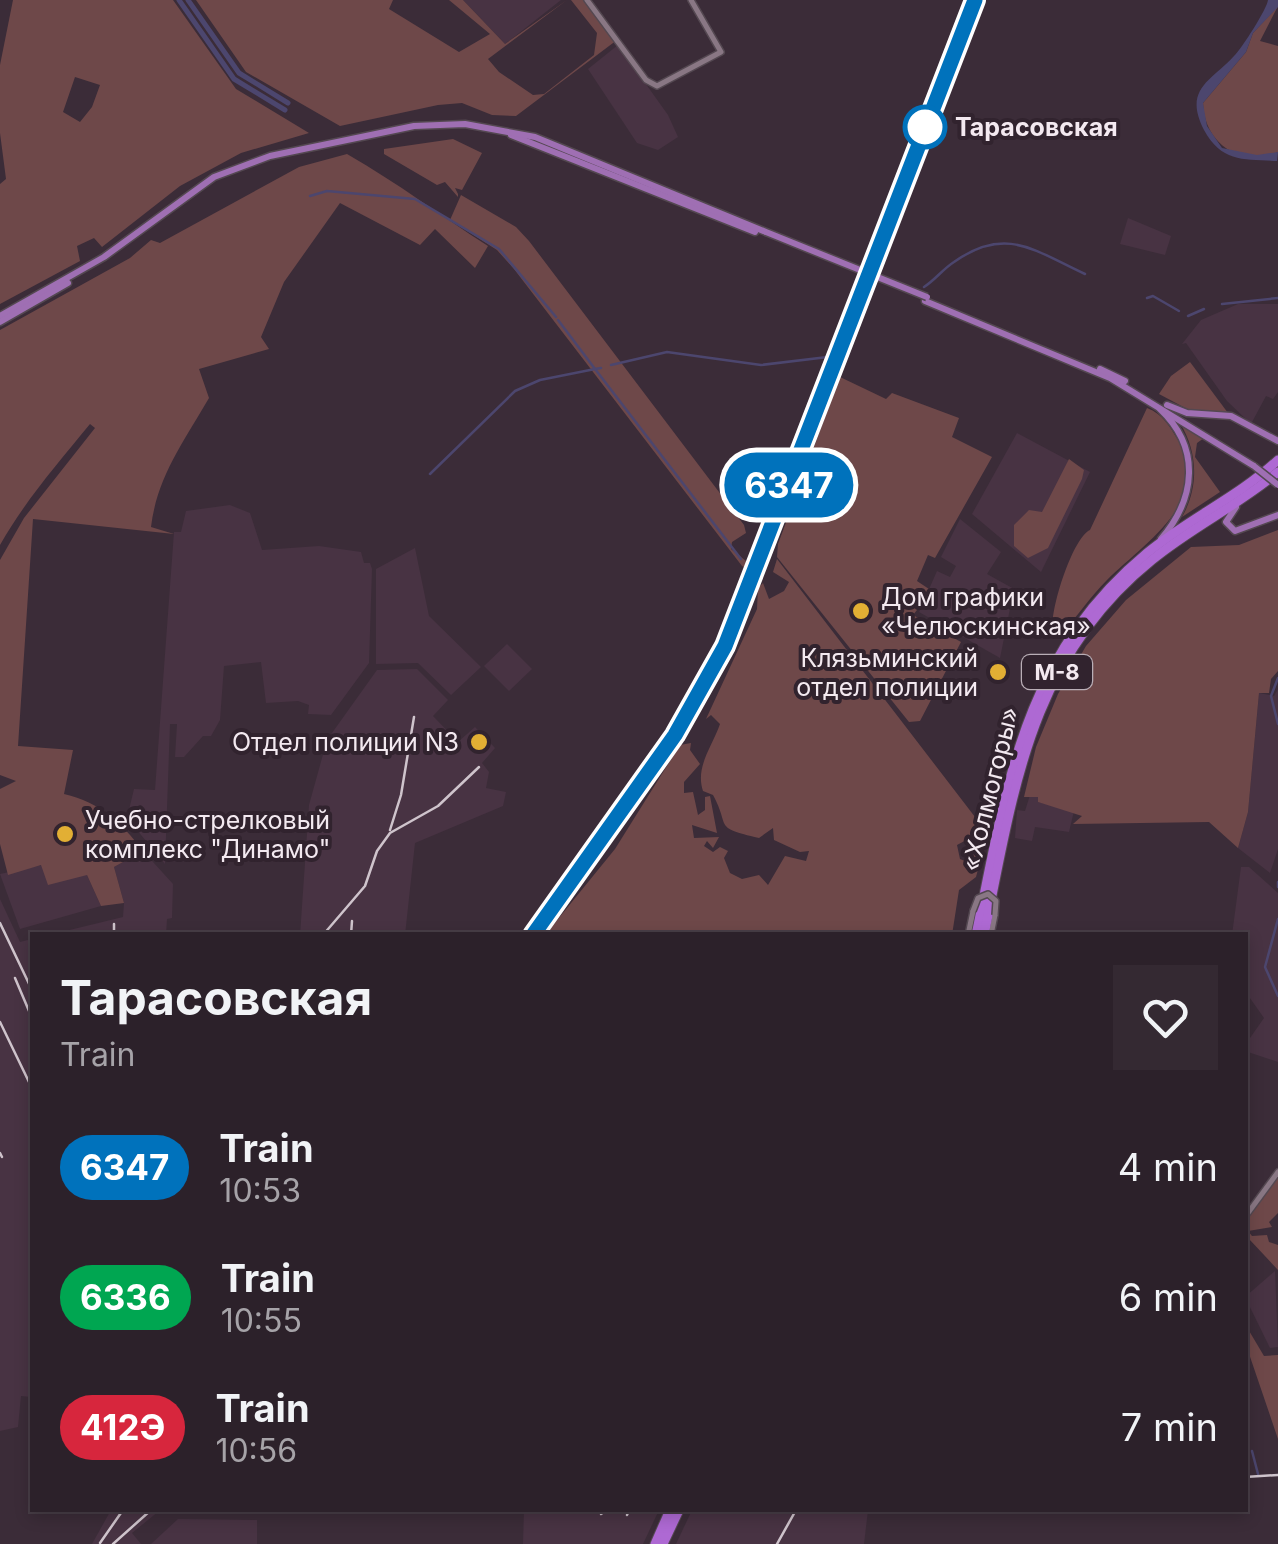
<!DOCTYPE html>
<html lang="en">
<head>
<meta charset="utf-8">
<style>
  body { margin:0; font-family:Inter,sans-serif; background:#342932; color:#f1f3f6; height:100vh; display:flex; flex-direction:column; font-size:38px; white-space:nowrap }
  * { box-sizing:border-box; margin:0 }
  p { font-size:32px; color:#a6a3a8 }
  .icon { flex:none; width:55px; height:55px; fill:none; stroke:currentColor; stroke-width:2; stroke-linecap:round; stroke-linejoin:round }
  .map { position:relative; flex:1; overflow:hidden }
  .drawer { position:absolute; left:30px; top:932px; width:1218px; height:580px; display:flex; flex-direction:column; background:#2c212a; border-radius:0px; box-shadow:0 5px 15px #0003,0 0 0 2px #483e47 }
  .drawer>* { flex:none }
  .badge { padding:0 20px; border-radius:32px; font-size:35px; line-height:65px }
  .map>.badge { position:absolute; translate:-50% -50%; box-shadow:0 0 0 5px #fff }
  .round { display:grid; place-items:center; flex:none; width:105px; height:105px; border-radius:0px; background:#342932 }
  .overview { display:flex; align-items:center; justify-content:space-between; height:170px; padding:0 30px }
  h1 { font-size:48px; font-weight:700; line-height:75px }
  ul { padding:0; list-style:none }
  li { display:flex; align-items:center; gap:30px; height:130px; padding:0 30px }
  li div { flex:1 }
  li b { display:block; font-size:38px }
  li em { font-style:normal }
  li .badge { min-width:110px; font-weight:700; text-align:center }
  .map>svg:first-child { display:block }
  .built { fill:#483343 }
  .green { fill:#6e4849; fill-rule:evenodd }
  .water { fill:#4c466e }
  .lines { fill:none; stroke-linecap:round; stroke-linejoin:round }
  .stream { stroke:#4c466e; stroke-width:2.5 }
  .canal { stroke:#4c466e; stroke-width:5 }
  .secondary-casing { stroke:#544851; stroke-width:8 }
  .primary-casing { stroke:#544851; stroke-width:9 }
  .highway-casing { stroke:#544851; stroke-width:11 }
  .secondary { stroke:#897784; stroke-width:5 }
  .primary { stroke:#9f6fb3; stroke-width:6 }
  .highway { stroke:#ae69d3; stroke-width:9 }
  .rail { stroke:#cfc4cc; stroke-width:2.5 }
  .secondary-bridge-casing { stroke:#544851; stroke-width:8; stroke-linecap:butt }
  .primary-bridge-casing { stroke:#544851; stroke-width:9; stroke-linecap:butt }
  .secondary-bridge { stroke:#897784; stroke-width:5 }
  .primary-bridge { stroke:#9f6fb3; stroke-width:6 }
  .line-casing { stroke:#fff; stroke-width:22 }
  .line { stroke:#0072bc; stroke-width:15 }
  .stop-dot { fill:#fff; stroke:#0072bc; stroke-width:5 }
  .poi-dot { fill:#e2af34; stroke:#31232e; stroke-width:4 }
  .labels { text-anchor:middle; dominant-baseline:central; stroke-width:8; stroke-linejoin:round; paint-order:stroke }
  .shield { fill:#31232e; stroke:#b9aeb6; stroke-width:2.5 }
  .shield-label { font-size:22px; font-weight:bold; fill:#f3e9f0 }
  .stop-label { font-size:25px; font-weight:bold; fill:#f3e9f0; stroke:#31232e; text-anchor:start }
  .poi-label { font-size:25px; fill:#f3e9f0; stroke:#31232e; text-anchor:start }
  .street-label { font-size:25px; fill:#f3e9f0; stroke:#31232e }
</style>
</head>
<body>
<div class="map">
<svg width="1278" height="1544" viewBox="0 0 1278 1544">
  <rect width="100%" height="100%" fill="#3b2c38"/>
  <g class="built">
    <polygon points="463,0 561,0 505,44"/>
    <polygon points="618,45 668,115 678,137 658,150 637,143 588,69"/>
    <polygon points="1128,218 1171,236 1165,255 1120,244"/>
    <polygon points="1238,304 1278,304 1278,392 1273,399 1266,396 1251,424 1227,401 1186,343 1182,344 1201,320"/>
    <polygon points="1017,433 1090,472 1041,572 972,514"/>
    <polygon points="230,505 250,513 262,550 319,546 361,552 364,563 370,563 372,569 369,663 331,715 308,714 309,705 298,701 266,703 261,662 224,666 220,720 211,736 203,736 184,757 175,757 177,724 170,724 165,864 127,818 134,789 155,790 174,532 181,532 186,511"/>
    <polygon points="960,519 1001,552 987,574 1014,589 1000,658 919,612 937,571 950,577 956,566 941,557"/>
    <polygon points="415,548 429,616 481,667 451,695 418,663 376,664 376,569"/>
    <polygon points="507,644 532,669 509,691 484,666"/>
    <polygon points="417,669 448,700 433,716 458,742 475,727 495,748 482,763 489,772 486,788 506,792 503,806 415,843 405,935 300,935 309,805 327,740 377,670"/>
    <polygon points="1278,689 1278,849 1270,873 1238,848 1248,812 1259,693 1274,696"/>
    <polygon points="1030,795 1039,797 1038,802 1074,811 1069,832 1035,827 1032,841 1015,838 1017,810 1025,811"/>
    <polygon points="143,851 173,884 172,918 167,919 166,935 49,935 123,917 124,903 114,867"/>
    <polygon points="42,865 87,875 101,906 20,929 0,874"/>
    <polygon points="1241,867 1249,867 1278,893 1278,1062 1248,1052 1250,1038 1264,1018 1245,991 1245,935 1232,935"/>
    <polygon points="0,899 20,942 32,939 32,1397 21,1396 18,1427 0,1431"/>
    <polygon points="1275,1271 1278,1347 1270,1348 1245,1297"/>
    <polygon points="111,1510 182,1510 159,1511 132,1533 141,1544 92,1544"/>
    <polygon points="524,1510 659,1510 643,1544 523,1544"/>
    <polygon points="692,1510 868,1510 864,1544 676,1544"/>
    <polygon points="178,1519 257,1520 257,1544 151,1544"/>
  </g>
  <g class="green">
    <path d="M13 0H173L236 89 309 133 241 153 180 186 102 247 94 238 77 246 80 261 0 304V184L6 179 0 133V65ZM75 77 100 85 92 107 80 122 63 112Z"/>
    <polygon points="196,0 393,0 389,9 459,52 490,34 449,0 463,0 505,44 567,0 488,59 499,72 533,95 544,94 594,55 597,33 571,0 583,0 617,40 516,116 492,115 462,103 438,105 340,126 246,72"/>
    <path d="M1278 6 1260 41 1278 46V152C1240 168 1204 143 1203 103L1246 52 1253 33Z"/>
    <polygon points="453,139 482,153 462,190 455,188 458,194 458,197 445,182 437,185 384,154 384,149"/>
    <path d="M347 154C399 184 440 215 488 246L475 268 435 229 420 245 340 203 284 282 261 337 269 349 199 369 209 398C184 441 157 477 151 527L174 534 33 519 18 746 73 750 64 794C101 803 120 821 143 851L114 867 124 903 101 906 87 875 48 885 41 865 8 875 0 844V789L16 781 0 775V560L24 518 95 428 90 424C58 463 25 501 0 545V330L130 258 151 240 160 243 299 167Z"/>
    <polygon points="461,195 516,227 529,241 744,525 746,533 732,542 731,549 751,565 750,571 742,566 514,269 497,250 450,220"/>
    <polygon points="1190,362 1228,413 1189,410 1159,394 1171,376"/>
    <polygon points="840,377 886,399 892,393 959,418 952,437 992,457 935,558 928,555 917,581 932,591 913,615 961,642 920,721 909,722 777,557 778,544"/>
    <path d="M1147 408C1163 414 1170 427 1178 440 1214 501 1143 544 1107 580 1090 597 1077 617 1061 634L1053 633C1048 615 1072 538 1090 530Z"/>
    <path d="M1180 423 1204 438 1197 443 1195 457 1220 492 1182 517C1199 488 1198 452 1180 423Z"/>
    <polygon points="1069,459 1084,470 1082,479 1048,548 1028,558 1014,546 1014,525 1029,510 1042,512"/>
    <polygon points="1278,530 1278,671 1271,679 1269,693 1259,693 1248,812 1238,848 1209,822 1073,824 1082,816 1038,802 1038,797 1024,797 1036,747 1058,694 1086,646 1126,600 1191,547 1239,545"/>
    <path d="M777 559 985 830 957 845 960 859 970 863 975 859 972 849 986 839 976 877 959 890 952 935H545L615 849 680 745 691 743 690 750 700 764 684 782V793L693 792 698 815 705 810V797L710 796 717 833 692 825 694 838 719 837 713 848 707 841 704 846 713 852 720 847 728 851 724 858 730 873 742 879 759 875 768 885 785 856 806 861 809 851 800 852 774 840 773 828 759 838C712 827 731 828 713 795L703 791C695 767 712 747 720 724L711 715 706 719 757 609 758 588 763 583 769 599 784 591 789 582 773 572Z"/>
    <polygon points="1278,1176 1278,1213 1269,1222 1272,1227 1248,1231 1252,1236 1267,1235 1269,1242 1278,1245 1278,1270 1249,1239 1245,1222"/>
    <polygon points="1245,1324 1264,1356 1278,1355 1278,1439 1245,1342"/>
  </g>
  <path class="water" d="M1268 0H1278V7L1253 33 1246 52 1203 103 1207 126 1222 148 1257 155 1278 152 1277 161C1244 159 1222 163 1204 130 1183 89 1211 81 1234 56 1242 48 1267 9 1268 0Z"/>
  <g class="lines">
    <g class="stream">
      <polyline points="310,196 327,191 415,199 499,249 556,317"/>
      <path d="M924 287C935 280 943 269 954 262 1006 225 1035 251 1085 274"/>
      <polyline points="1147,298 1153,296 1179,311"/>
      <polyline points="1222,304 1278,298"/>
      <polyline points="1188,316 1204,309"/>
      <polyline points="558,320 595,369 601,368"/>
      <polyline points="611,365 667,352 761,365 836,356"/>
      <polyline points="430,474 515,391 540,380 595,369 741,559"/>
      <polyline points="1278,678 1271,696 1278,724"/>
      <polyline points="1278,882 1278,887"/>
      <polyline points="1278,919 1265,967 1278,996"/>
      <polyline points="1245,1048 1247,1046"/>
      <polyline points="1252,1451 1258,1474"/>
    </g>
    <g class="canal">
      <polyline points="179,0 234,79 285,110"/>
      <polyline points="188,0 239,73 288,103"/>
    </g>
    <defs>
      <g id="secondary">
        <polyline points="587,0 646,80 657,86 721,52 691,0"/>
        <polyline points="968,935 973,911"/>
        <polyline points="991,935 995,915"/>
        <polyline points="1245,1217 1278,1172"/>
      </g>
      <g id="primary">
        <polyline points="511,135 755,232"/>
        <polyline points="925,301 1110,378 1254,466"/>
        <polyline points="0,316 104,257 214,177 270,156 414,126 465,124 535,137 766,232"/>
        <polyline points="0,322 68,283"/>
        <polyline points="1100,369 1125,381"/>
        <polyline points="1167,405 1187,413 1231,416 1278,441"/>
        <path d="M1160 409C1201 448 1196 498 1161 539"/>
        <polyline points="1236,507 1226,522 1235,531 1278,515"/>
      </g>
      <g id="highway">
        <path d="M976 935C1007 786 1022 657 1147 553 1188 519 1238 497 1278 460"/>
        <path d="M984 935C1014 790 1029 659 1152 560 1192 527 1239 505 1278 472"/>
        <polyline points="655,1544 670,1510"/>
        <polyline points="663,1544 679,1510"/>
      </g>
    </defs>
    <use href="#secondary" class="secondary-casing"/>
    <use href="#primary" class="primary-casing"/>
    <use href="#highway" class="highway-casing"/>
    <use href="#secondary" class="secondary"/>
    <use href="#primary" class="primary"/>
    <use href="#highway" class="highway"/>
    <g class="rail">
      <polyline points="390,830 401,795 414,717"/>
      <polyline points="0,923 32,990"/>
      <polyline points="114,935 114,924"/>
      <polyline points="323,935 365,886 377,851 390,833 438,806 479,767"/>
      <polyline points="351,935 352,921"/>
      <polyline points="535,935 675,738 733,633 979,0"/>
      <polyline points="15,978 32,1018"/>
      <polyline points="0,1022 29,1082"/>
      <polyline points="0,1153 2,1157"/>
      <polyline points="1245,1477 1278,1475"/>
      <polyline points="765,1512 766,1510"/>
      <polyline points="601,1514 607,1510"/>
      <polyline points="627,1515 629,1510"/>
      <polyline points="100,1543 123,1510"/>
      <polyline points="113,1544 151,1510"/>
      <polyline points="777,1544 796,1510"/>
    </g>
    <defs>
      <polyline id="secondary-bridge" points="973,911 978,898 988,894 996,901 995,915"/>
      <g id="primary-bridge">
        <polyline points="766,232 927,297"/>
        <polyline points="1254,466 1278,485"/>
      </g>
    </defs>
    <use href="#secondary-bridge" class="secondary-bridge-casing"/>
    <use href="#primary-bridge" class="primary-bridge-casing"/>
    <use href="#secondary-bridge" class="secondary-bridge"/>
    <use href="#primary-bridge" class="primary-bridge"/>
  </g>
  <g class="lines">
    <defs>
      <polyline id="line" points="533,935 675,735 725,646 975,0"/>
    </defs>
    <use href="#line" class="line-casing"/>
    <use href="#line" class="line"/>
  </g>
  <circle class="stop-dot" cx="925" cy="127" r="20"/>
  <g class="poi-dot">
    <circle cx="861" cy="611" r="10"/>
    <circle cx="998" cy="672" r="10"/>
    <circle cx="479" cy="742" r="10"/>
    <circle cx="65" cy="834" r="10"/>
  </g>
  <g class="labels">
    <rect class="shield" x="1022" y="655" width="70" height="34" rx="8"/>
    <g class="shield-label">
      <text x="1057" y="672">М-8</text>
    </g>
    <g class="stop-label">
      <text x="955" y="127">Тарасовская</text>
    </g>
    <g class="poi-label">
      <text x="881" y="597">Дом графики<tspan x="881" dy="29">«Челюскинская»</tspan></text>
      <text x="978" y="658" text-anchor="end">Клязьминский<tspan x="978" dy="29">отдел полиции</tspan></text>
      <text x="459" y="742" text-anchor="end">Отдел полиции N3</text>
      <text x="85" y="820">Учебно-стрелковый<tspan x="85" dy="29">комплекс "Динамо"</tspan></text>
    </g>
    <g class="street-label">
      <text transform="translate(990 789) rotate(-76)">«Холмогоры»</text>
    </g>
  </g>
</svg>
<b class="badge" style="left:789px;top:485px;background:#0072bc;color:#fff">6347</b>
<section class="drawer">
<div class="overview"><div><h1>Тарасовская</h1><p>Train</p></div><a class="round"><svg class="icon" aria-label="heart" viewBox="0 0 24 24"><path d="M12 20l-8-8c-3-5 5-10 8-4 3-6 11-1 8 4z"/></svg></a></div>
<ul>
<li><span class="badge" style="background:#0072bc;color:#fff">6347</span><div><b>Train</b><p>10:53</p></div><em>4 min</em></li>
<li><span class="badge" style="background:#00a651;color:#fff">6336</span><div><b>Train</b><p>10:55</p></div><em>6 min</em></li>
<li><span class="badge" style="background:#d7263d;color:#fff">412Э</span><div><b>Train</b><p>10:56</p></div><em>7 min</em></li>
</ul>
</section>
</div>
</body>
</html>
